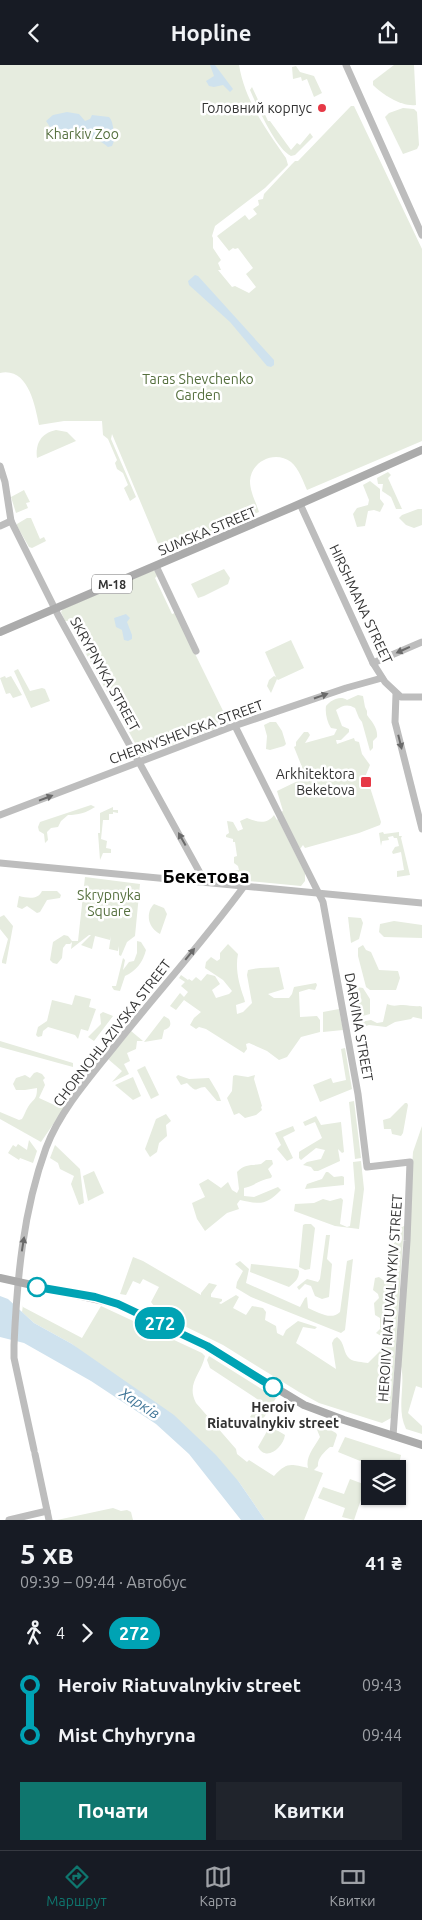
<!DOCTYPE html>
<html lang="uk">
<head>
<meta charset="utf-8">
<style>
  body { margin:0; font-family:Ubuntu,sans-serif; background:#20242c; color:#f1f3f6; height:100vh; display:flex; flex-direction:column; font-size:19px; white-space:nowrap }
  * { box-sizing:border-box; margin:0 }
  p { font-size:16px; color:#9ea1a6 }
  .icon { flex:none; width:28px; height:28px; fill:none; stroke:currentColor; stroke-width:2; stroke-linecap:round; stroke-linejoin:round }
  .map { position:relative; height:1455px; overflow:hidden }
  .side { display:flex; flex-direction:column; background:#171b24; flex:1 }
  .side>* { flex:none }
  .badge { padding:0 10px; border-radius:16px; font-size:18px; line-height:32px }
  .buttons { position:absolute; left:361px; top:1395px; display:grid; gap:10px }
  .buttons a { display:grid; place-items:center; width:45px; height:45px; border-radius:0px; background:#171b24; box-shadow:0 1px 4px #0004; font-size:25px }
  .map>.badge { position:absolute; translate:-50% -50%; box-shadow:0 0 0 2px #fff }
  .legs { display:flex; align-items:center; gap:8px; height:55px; padding:0 20px; font-size:16px }
  .legs p { margin-inline-start:auto }
  .summary { display:flex; align-items:center; justify-content:space-between; height:85px; padding:0 20px }
  h1 { font-size:28px; font-weight:700; line-height:38px }
  .primary-button { display:flex; gap:10px; margin-top:auto; padding:10px 20px }
  .primary-button a { flex:1; height:58px; border-radius:0px; background:#0f766e; color:#fff; font-size:20px; font-weight:700; line-height:58px; text-align:center }
  .primary-button a+a { background:#20242c; color:#f1f3f6 }
  ul { padding:0 20px; list-style:none }
  li { display:flex; align-items:center; gap:18px; height:50px; font-size:19px }
  li i { display:grid; place-items:center; width:8px; height:100%; margin:0 6px; background:currentColor }
  li i::after { content:''; width:12px; height:12px; margin:-6px; border:4px solid; border-radius:50%; background:#171b24 }
  li p { margin-inline-start:auto }
  li:first-child i { background:linear-gradient(#0000 50%,currentColor 0) }
  li:last-child i { background:linear-gradient(currentColor 50%,#0000 0) }
  header { display:flex; justify-content:space-between; align-items:center; height:65px; padding:0 20px; background:#171b24; font-size:22px; font-weight:700 }
  .tabs { display:flex; justify-content:space-around; align-items:center; height:70px; border-top:1px solid #363941; background:#171b24; font-size:14px; color:#9ea1a6 }
  .tabs a { display:grid; justify-items:center; gap:2px }
  .tabs .selected { color:#0f766e }
  .map>svg:first-child { display:block }
  .green { fill:#e6ecdf }
  .water { fill:#cfe2ee }
  .lines { fill:none; stroke-linecap:round; stroke-linejoin:round }
  .secondary { stroke:#bdbdbd; stroke-width:7 }
  .primary { stroke:#ababab; stroke-width:8 }
  .oneway { fill:#6a6a6a }
  .line-1-casing { stroke:#fff; stroke-width:11 }
  .line-1 { stroke:#00a3b4; stroke-width:8 }
  .poi-dot { fill:#e63946; stroke:#fff; stroke-width:2 }
  .stop-1-dot { fill:#fff; stroke:#00a3b4; stroke-width:2.5 }
  .labels { text-anchor:middle; dominant-baseline:central; stroke-width:5; stroke-linejoin:round; paint-order:stroke }
  .shield { fill:#fff; stroke:#707070; stroke-width:1 }
  .shield-label { font-size:12px; font-weight:bold; fill:#333 }
  .poi-label { font-size:14px; fill:#333; stroke:#fff; text-anchor:end }
  .park-label { font-size:14px; fill:#56703f; stroke:#fff }
  .street-label { font-size:14px; fill:#333; stroke:#fff }
  .stop-label { font-size:14px; font-weight:bold; fill:#333; stroke:#fff }
  .water-label { font-size:15px; font-style:italic; fill:#3f7597; stroke:#fff }
  .district-label { font-size:19px; font-weight:bold; fill:#000; stroke:#fff }
</style>
</head>
<body>
<header><svg class="icon" aria-label="back" viewBox="0 0 24 24"><path d="M15 5l-7 7 7 7"/></svg>Hopline<svg class="icon" aria-label="share" viewBox="0 0 24 24"><path d="M12 15V3M7 8l5-5 5 5M5 13v7h14v-7"/></svg></header>
<div class="map">
<svg width="422" height="1455" viewBox="0 0 422 1455">
  <rect width="100%" height="100%" fill="#fff"/>
  <g class="green">
    <path d="M0 0H239C245 36 266 64 286 93L288 100 265 123 215 161 212 171 213 173V183L221 195 218 198 221 205H218L232 222 235 221 249 228 256 222 246 209 253 203 238 183 235 184 233 183 229 186 217 171 245 150 249 155 257 149 253 144 259 140 258 135 263 134 264 129 292 99 295 96H298L351 41H354L422 184V376L307 425C303 416 299 404 291 397 275 385 251 396 250 416 250 427 256 437 259 447L161 486 112 369 111 374 136 432 130 436 124 423 128 420 123 408 117 404 115 398 117 395 108 374 103 370 102 356H64L39 360C35 340 28 302 0 308Z"/>
    <path d="M394 0H414L416 40C402 42 383 30 373 20V16Z"/>
    <polygon points="296,1 300,7 314,11 322,28 314,32 307,14 302,16 301,12 293,14 292,2"/>
    <path d="M252 22 268 56H270L291 85 297 78 300 80 310 68 313 72 295 90 291 91C276 84 257 41 250 25Z"/>
    <polygon points="403,43 414,44 417,47 419,80 417,84 403,89 385,52 389,48"/>
    <path d="M56 365 67 367 76 376 37 393C35 379 41 368 56 365Z"/>
    <polygon points="388,407 391,410 388,413 402,444 396,444 391,432 382,426 383,419 378,419 377,413"/>
    <polygon points="370,416 380,424 380,434 384,439 380,447 374,445 368,446 365,461 357,462 353,449 357,443 368,440 369,435 363,420"/>
    <polygon points="24,425 30,437 26,438 28,443 16,448 11,432"/>
    <polygon points="418,444 422,444 422,460 414,463 406,460 399,453 402,450"/>
    <polygon points="27,453 31,453 40,474 44,472 46,476 32,483 29,482 17,461 17,459"/>
    <polygon points="224,504 230,513 228,519 204,531 198,533 191,519"/>
    <polygon points="152,506 155,506 157,511 155,513 172,549 175,548 229,658 228,659 164,683 162,682 143,691 140,691 134,681 135,678 68,556 65,556 61,547 63,544"/>
    <polygon points="291,575 304,603 278,615 277,614 271,628 267,621 269,615 274,611 276,612 265,587"/>
    <polygon points="18,604 30,626 42,623 45,624 50,636 31,643 14,606"/>
    <polygon points="5,611 6,613 11,611 22,630 13,633 10,628 6,629 0,613"/>
    <path d="M358 630 363 631 365 642 367 646V650C372 657 378 663 377 672L373 676V683L370 686 362 657 359 653 355 643C347 638 342 641 336 645L342 661 349 664V667L341 675H336L337 679 354 673 355 676 359 677 362 689 370 700 365 712 368 716 381 757 380 760 359 768 305 783 303 780 300 784 281 747 283 746 277 726 306 712 294 682 296 681V677L304 667H308L310 670 305 678 334 670 337 664 331 663C327 657 325 648 326 641 331 635 340 630 347 635Z"/>
    <polygon points="270,657 276,657 282,666 286,679 284,681 270,685 266,684 267,671 264,660"/>
    <path d="M91 740 95 742C86 748 78 750 68 750L61 756 58 762 51 763 47 767 48 775 45 778 44 769 39 766 38 762 40 757Z"/>
    <polygon points="113,742 113,745 118,745 118,748 113,747 113,749 109,749 109,755 103,755 101,774 107,776 106,783 111,784 111,788 103,788 100,795 98,768 100,768 100,748"/>
    <path d="M274 750 277 755 278 754 305 808V816L301 821 238 815 233 806 239 805 238 801 234 798V792L237 791 235 777H233V774L226 772V770L229 768 227 756 233 757 238 766 243 764 240 756 247 753C257 757 267 760 274 750Z"/>
    <polygon points="383,767 384,769 399,767 399,771 402,771 401,773 410,810 397,812 397,806 404,805 401,787 393,789 392,787 395,782 399,781 397,773 394,773 393,771 388,772 389,775 382,776 381,781 379,768"/>
    <polygon points="85,812 140,819 135,871 127,877 121,891 119,890 119,881 118,886 109,884 111,871 110,875 95,871 92,884 81,880 91,870 89,870 71,884 72,877 70,879 66,879 63,883 62,893 57,899 53,898 50,895 53,877 64,870 68,871 72,876 78,876"/>
    <path d="M42 826H57L61 830 60 833 47 835 40 847 37 848 27 841 22 844 17 842 19 831C28 833 38 835 42 826Z"/>
    <path d="M154 839 164 843 167 849 160 869C148 863 145 848 154 839Z"/>
    <polygon points="4,850 13,861 6,899 2,898 2,896 8,874 0,864 0,852"/>
    <polygon points="348,852 361,853 363,858 359,874 351,878"/>
    <polygon points="394,856 422,860 422,873 384,872 379,867 380,859"/>
    <path d="M137 876 141 877 146 885C143 897 136 906 125 911L120 926 114 925 112 922V921H116L123 893 125 895 123 905 129 897 134 896 137 888Z"/>
    <path d="M228 879 238 889C235 904 239 919 244 933L245 937 236 940 237 949 243 947 252 938 247 910 248 905C259 902 269 903 279 902L284 924 268 929 274 933H289L292 929 294 922 316 918 317 920 315 925 309 924 299 927 300 952 317 951 320 955V967L301 972 287 992 279 995 267 986 249 978 246 979 247 984 244 988 206 964 199 962 196 964 190 960 194 953 201 947 184 935 176 945 170 941 180 928 184 932 188 927 181 921 185 917 179 913 181 910 188 915 189 914 192 916 196 912 201 916 207 909 215 911 220 919 212 925 216 933 229 929 232 926 223 915 205 903 206 897 211 892 217 896 220 894V888Z"/>
    <polygon points="363,880 366,885 371,887 379,905 398,906 400,913 396,925 370,925 366,922 358,891 358,883"/>
    <polygon points="357,922 363,923 370,934 370,949 352,954 347,925"/>
    <polygon points="75,930 91,934 89,942 96,944 88,966 81,964 78,974 75,970 48,962 43,966 42,971 38,972 36,970 38,962 47,956 52,935 72,940"/>
    <path d="M387 939C394 942 397 940 403 940 409 940 414 942 420 941L422 942V954L413 952 411 954 395 957 386 962 369 960 359 963 358 960 354 958 371 955 377 958 383 957Z"/>
    <polygon points="339,944 343,965 323,967 323,947"/>
    <polygon points="103,947 113,951 94,976 88,972 101,959 100,949"/>
    <path d="M164 951 169 954C172 960 170 963 164 965L162 974 144 977Z"/>
    <polygon points="131,966 143,976 137,976 136,984 127,988 130,996 124,999 129,1009 112,1017 122,1006 108,994"/>
    <polygon points="0,976 73,998 73,1002 0,982"/>
    <polygon points="345,983 352,1024 320,1037 313,1020 331,1013 333,1018 346,1015 341,984"/>
    <polygon points="145,1001 159,1030 151,1034 137,1005"/>
    <path d="M37 1007 42 1009 45 1013 43 1015 45 1020 39 1033 61 1043 65 1037 69 1036 41 1077 0 1054V1047L19 1055 22 1054C24 1051 26 1045 28 1042 34 1033 37 1035 37 1023L25 1025H16L13 1019 16 1013 25 1010 30 1013 34 1008Z"/>
    <path d="M178 1010 189 1014 209 1013 218 1028 221 1036H217L205 1022C194 1023 198 1029 187 1018L181 1020 176 1012Z"/>
    <polygon points="235,1010 248,1012 255,1010 254,1014 262,1041 261,1042 262,1045 256,1050 245,1053 239,1048 234,1050 227,1033 232,1026 233,1011"/>
    <polygon points="133,1012 141,1031 133,1035 115,1020"/>
    <polygon points="354,1036 361,1093 355,1094 349,1037"/>
    <polygon points="405,1038 407,1038 408,1040 403,1068 401,1071 392,1069 391,1064 384,1064 383,1055 390,1053"/>
    <polygon points="166,1049 171,1056 166,1060 167,1071 159,1078 157,1087 150,1092 145,1084 156,1054"/>
    <polygon points="316,1051 321,1060 341,1057 344,1087 342,1088 338,1084 340,1096 318,1106 314,1106 311,1102 303,1100 307,1097 321,1094 325,1085 316,1083 301,1095 299,1093 299,1087 302,1085 322,1073 315,1057 305,1061 303,1057"/>
    <polygon points="293,1061 295,1066 283,1072 293,1093 287,1096 277,1084 281,1080 275,1068"/>
    <path d="M422 1061V1323L416 1321 408 1348 422 1361V1369L406 1364C395 1341 408 1317 399 1294L413 1087Z"/>
    <polygon points="29,1075 37,1086 33,1098 20,1093 19,1095 8,1088 13,1080 16,1082 18,1079 27,1085"/>
    <polygon points="55,1080 80,1104 84,1138 79,1140 71,1119 74,1111 60,1104 58,1098 50,1093"/>
    <path d="M266 1095H272L273 1099 268 1104 272 1111 271 1113C261 1114 254 1121 244 1123V1131L254 1132 278 1122 281 1125C266 1141 259 1139 240 1135L237 1139 239 1144 227 1148 205 1166 197 1154 192 1138 205 1132 199 1119 208 1114 221 1123 228 1117 232 1125 237 1128 239 1124 237 1107C245 1098 252 1101 261 1099Z"/>
    <polygon points="361,1096 364,1124 359,1164 335,1161 294,1146 295,1139 314,1138 323,1134 330,1136 341,1133 343,1135 340,1159 347,1162 350,1161 355,1123 353,1097"/>
    <polygon points="94,1106 104,1128 88,1136 83,1111"/>
    <polygon points="326,1107 328,1107 334,1112 342,1111 344,1112 344,1120 305,1124 307,1119 322,1114"/>
    <polygon points="305,1159 311,1159 315,1163 310,1204 305,1205 299,1202 303,1160"/>
    <path d="M404 1161 391 1353 382 1358 319 1338 299 1327 223 1280 160 1249 151 1237 159 1222 143 1214 140 1219 133 1216 126 1230 120 1229 133 1192 143 1196 201 1230V1228L209 1218 217 1220 211 1229V1232L222 1234V1236L219 1238 221 1239 236 1230 239 1232 233 1243 246 1250 252 1241 263 1243 266 1247 265 1255 276 1261 277 1268 283 1271 286 1265 298 1256 317 1262 315 1264 303 1262 296 1278 336 1304 332 1278 334 1274 337 1272C345 1277 343 1289 350 1294 354 1297 363 1297 368 1298L383 1283V1272L376 1268 380 1264V1253L375 1250 374 1238 379 1233 378 1229 373 1225 375 1213 379 1212 387 1218 390 1183 396 1176 398 1164Z"/>
    <polygon points="326,1170 330,1170 327,1194 332,1199 329,1232 322,1234 315,1231 311,1221 305,1219 299,1225 297,1222 307,1214 318,1217 320,1214"/>
    <path d="M353 1194 345 1265 341 1268 251 1232 236 1223 237 1217 243 1206 235 1199 240 1196 249 1204 246 1218 300 1242 305 1233 307 1232 308 1243C318 1247 331 1256 340 1247L347 1196Z"/>
    <path d="M251 1199 297 1204 299 1206C299 1214 295 1217 289 1222L250 1207Z"/>
    <path d="M23 1240V1242L82 1273 101 1241 202 1288 205 1291C201 1310 186 1318 196 1338L236 1384 237 1389 247 1397 249 1395 274 1411C287 1397 290 1399 308 1403 305 1392 315 1381 320 1372L313 1355 336 1368 337 1370 333 1382H330C324 1387 317 1394 318 1401L314 1405 323 1408 304 1455H265L239 1417 72 1279 34 1258 22 1247Z"/>
    <polygon points="209,1291 276,1333 260,1359 250,1352 260,1336 210,1303 207,1295"/>
    <path d="M270 1361 285 1370C283 1383 266 1397 258 1382Z"/>
    <polygon points="345,1372 401,1390 398,1404 380,1404 338,1387"/>
    <polygon points="350,1414 366,1420 354,1455 342,1452 345,1443 318,1433 323,1422 344,1429"/>
    <polygon points="113,1443 121,1446 127,1445 131,1447 133,1455 57,1455"/>
  </g>
  <g class="water">
    <polygon points="210,0 215,0 233,24 230,27 223,20 214,22 209,21 206,16 214,11"/>
    <path d="M67 47 79 49 85 56 90 54 92 50 109 52C114 57 112 65 116 71L112 81 108 82C92 67 77 76 64 67L54 70 49 68 50 62 46 56 53 50Z"/>
    <polygon points="195,210 198,211 274,295 274,300 271,302 267,301 230,257 189,220 188,216"/>
    <polygon points="126,549 130,553 127,557 132,570 132,574 128,576 124,575 122,565 116,562 114,553"/>
    <polygon points="0,1231 8,1234 34,1258 72,1279 174,1350 216,1390 239,1417 265,1455 241,1455 189,1389 156,1359 91,1316 24,1278 0,1272"/>
  </g>
  <g class="lines">
    <g class="secondary">
      <polyline points="346,0 422,170"/>
      <polyline points="0,401 5,417 11,456 58,550 205,817"/>
      <polyline points="300,439 373,598 385,617 401,632 422,632"/>
      <polyline points="0,461 11,456"/>
      <polyline points="156,501 196,586"/>
      <polyline points="373,598 422,577"/>
      <polyline points="396,629 395,657 422,764"/>
      <polyline points="235,661 323,837 358,1029 367,1102 410,1097 407,1176 393,1371"/>
      <polyline points="0,750 231,662 346,623 382,613"/>
      <polyline points="0,798 422,838"/>
      <path d="M34 1385 14 1293V1280C17 1214 23 1146 46 1083 60 1046 89 1013 114 982 157 928 204 876 245 820"/>
      <polyline points="35,1389 49,1455"/>
      <polyline points="9,1455 47,1446"/>
    </g>
    <g class="primary">
      <polyline points="0,567 295,441 422,385"/>
      <polyline points="0,1213 118,1239 207,1281 304,1340 344,1355 422,1380"/>
    </g>
  </g>
  <defs><path id="oneway-solid" d="M-6-.8H1V-3.2L6.5 0L1 3.2V.8H-6Z" transform="scale(1.25)"/></defs>
  <g class="oneway">
    <use href="#oneway-solid" transform="translate(403 585) rotate(156)"/>
    <use href="#oneway-solid" transform="translate(321 631) rotate(-19)"/>
    <use href="#oneway-solid" transform="translate(400 677) rotate(76)"/>
    <use href="#oneway-solid" transform="translate(46 733) rotate(-21)"/>
    <use href="#oneway-solid" transform="translate(182 774) rotate(-119)"/>
    <use href="#oneway-solid" transform="translate(190 889) rotate(-51)"/>
    <use href="#oneway-solid" transform="translate(23 1179) rotate(-81)"/>
  </g>
  <g class="lines">
    <defs>
      <polyline id="line-1" points="37,1222 95,1232 118,1239 207,1281 273,1322"/>
    </defs>
    <use href="#line-1" class="line-1-casing"/>
    <use href="#line-1" class="line-1"/>
  </g>
  <g class="poi-dot">
    <circle cx="322" cy="43" r="5"/>
    <rect x="360" y="711" width="12" height="12" rx="2.5"/>
  </g>
  <g class="stop-1-dot">
    <circle cx="37" cy="1222" r="9"/>
    <circle cx="273" cy="1322" r="9"/>
  </g>
  <g class="labels">
    <rect class="shield" x="92" y="509.5" width="40" height="19" rx="4"/>
    <g class="shield-label">
      <text x="112" y="519">М-18</text>
    </g>
    <g class="poi-label">
      <text x="312" y="43">Головний корпус</text>
      <text x="355" y="709">Arkhіtektora<tspan x="355" dy="16">Beketova</tspan></text>
    </g>
    <g class="park-label">
      <text x="82" y="69">Kharkiv Zoo</text>
      <text x="198" y="314">Taras Shevchenko<tspan x="198" dy="16">Garden</tspan></text>
      <text x="109" y="830">Skrypnyka<tspan x="109" dy="16">Square</tspan></text>
    </g>
    <g class="street-label">
      <text transform="translate(207 466) rotate(-23)">SUMSKA STREET</text>
      <text transform="translate(361 539) rotate(65)">HIRSHMANA STREET</text>
      <text transform="translate(105 609) rotate(61)">SKRYPNYKA STREET</text>
      <text transform="translate(186 667) rotate(-20)">CHERNYSHEVSKA STREET</text>
      <text transform="translate(359 962) rotate(80)">DARVINA STREET</text>
      <text transform="translate(112 968) rotate(-52)">CHORNOHLAZIVSKA STREET</text>
      <text transform="translate(390 1233) rotate(-86)">HEROIIV RIATUVALNYKIV STREET</text>
    </g>
    <g class="stop-label">
      <text x="273" y="1342">Heroiv<tspan x="273" dy="16">Riatuvalnykiv street</tspan></text>
    </g>
    <g class="water-label">
      <text transform="translate(140 1338) rotate(33)">Харків</text>
    </g>
    <g class="district-label">
      <text x="206" y="811">Бекетова</text>
    </g>
  </g>
</svg>
<div class="buttons">
<a><svg class="icon" aria-label="layers" viewBox="0 0 24 24"><path d="M12 4l9 5-9 5-9-5zM3 14l9 5 9-5"/></svg></a>
</div>
<b class="badge" style="left:160px;top:1258px;background:#00a3b4;color:#fff">272</b>
</div>
<section class="side">
<div class="summary"><div><h1>5 хв</h1><p>09:39 – 09:44 · Автобус</p></div><b>41 ₴</b></div>
<div class="legs"><svg class="icon" aria-label="walk" viewBox="0 0 24 24"><circle cx="13" cy="4" r="2"/><path d="M13 8l-2 6 4 7M11 14l-3 7M7 12l3-4h3l4 4"/></svg>4<svg class="icon" aria-label="forward" viewBox="0 0 24 24"><path d="M9 5l7 7-7 7"/></svg><b class="badge" style="background:#00a3b4;color:#fff">272</b></div>
<ul>
<li><i style="color:#00a3b4"></i><b>Heroiv Riatuvalnykiv street</b><p>09:43</p></li>
<li><i style="color:#00a3b4"></i><b>Mist Chyhyryna</b><p>09:44</p></li>
</ul>
<div class="primary-button"><a>Почати</a><a>Квитки</a></div>
</section>
<nav class="tabs">
<a class="selected"><svg class="icon" aria-label="directions" viewBox="0 0 24 24"><path d="M12 3l9 9-9 9-9-9zM9 14v-3h6M13 9l2 2-2 2"/></svg>Маршрут</a>
<a><svg class="icon" aria-label="map" viewBox="0 0 24 24"><path d="M3 6l6-2 6 2 6-2v14l-6 2-6-2-6 2zM9 4v14M15 6v14"/></svg>Карта</a>
<a><svg class="icon" aria-label="tickets" viewBox="0 0 24 24"><path d="M3 7h18v10H3zM15 7v10"/></svg>Квитки</a>
</nav>
</body>
</html>
